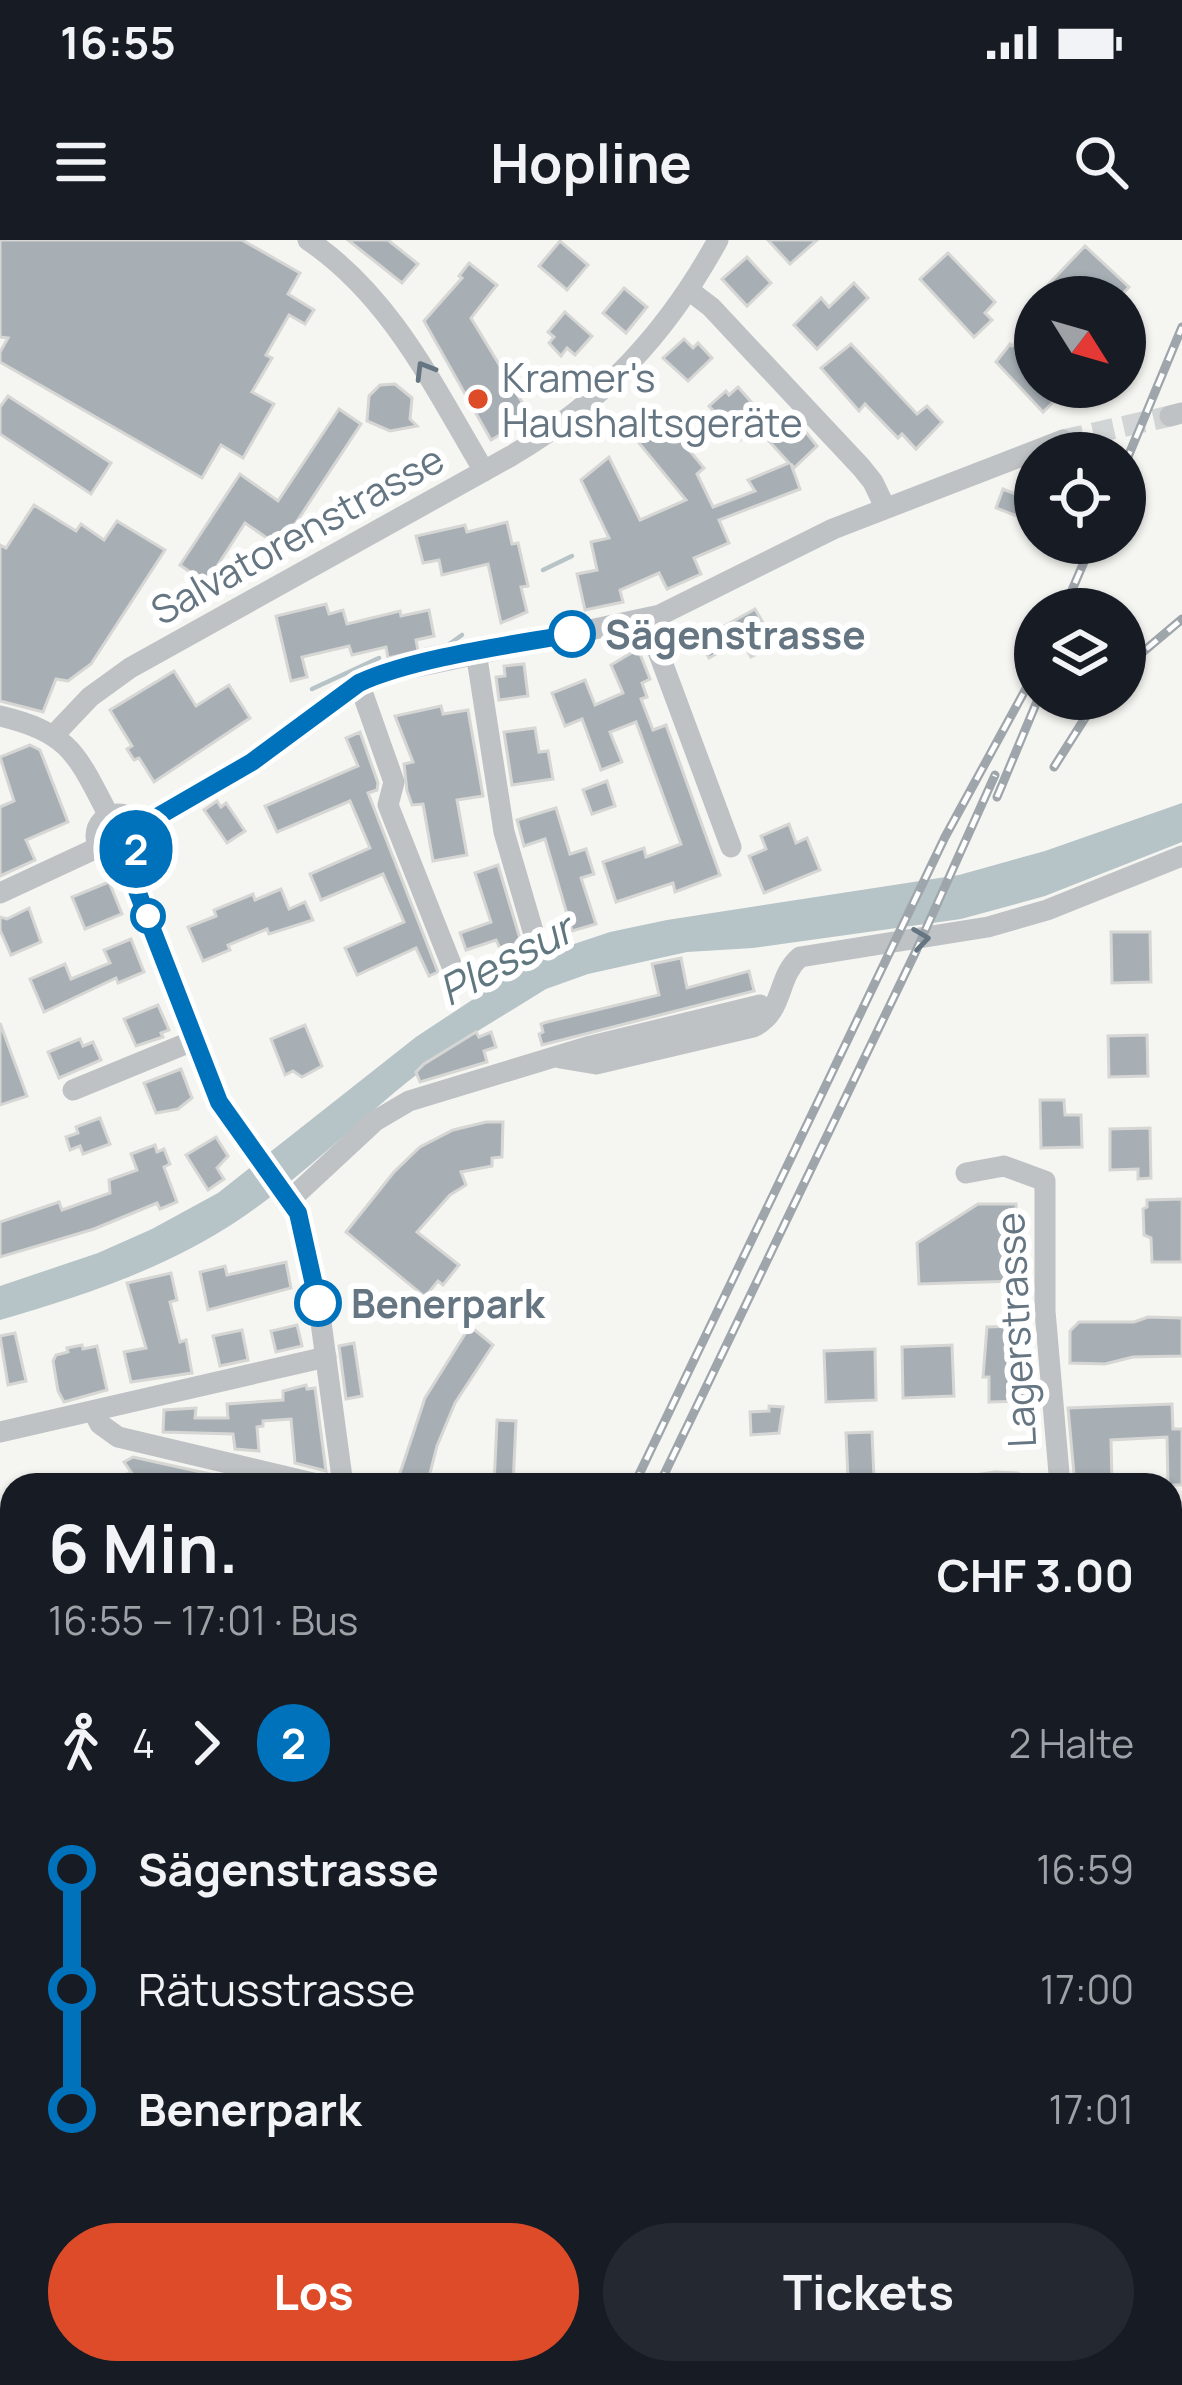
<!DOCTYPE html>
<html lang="de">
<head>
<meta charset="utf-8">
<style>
  body { margin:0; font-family:Manrope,sans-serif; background:#242831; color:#f1f3f6; height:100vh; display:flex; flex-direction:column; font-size:45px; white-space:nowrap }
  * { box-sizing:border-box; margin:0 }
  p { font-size:39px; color:#9ea1a6 }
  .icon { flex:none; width:66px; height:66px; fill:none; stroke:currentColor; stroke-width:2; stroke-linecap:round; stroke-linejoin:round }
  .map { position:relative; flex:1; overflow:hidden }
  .details { position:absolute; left:0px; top:1233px; width:1182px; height:912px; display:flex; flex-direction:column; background:#171b24; border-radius:36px 36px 0 0; box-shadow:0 3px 9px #0004 }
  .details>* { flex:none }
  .badge { padding:0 24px; border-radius:39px; font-size:42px; line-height:78px }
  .needle { width:78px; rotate:127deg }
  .tools { position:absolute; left:1014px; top:36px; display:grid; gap:24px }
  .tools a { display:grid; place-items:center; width:132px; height:132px; border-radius:50%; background:#171b24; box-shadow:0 3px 9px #0004; font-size:60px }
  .map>.badge { position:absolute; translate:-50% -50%; box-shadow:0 0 0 6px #fff }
  .legs { display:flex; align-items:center; gap:18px; height:132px; padding:0 48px; font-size:39px }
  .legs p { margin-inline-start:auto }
  .overview { display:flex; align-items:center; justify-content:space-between; height:204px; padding:0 48px }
  h1 { font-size:66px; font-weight:700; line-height:90px }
  .action { display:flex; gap:24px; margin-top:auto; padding:24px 48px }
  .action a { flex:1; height:138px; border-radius:72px; background:#de4b28; color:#fff; font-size:48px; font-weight:700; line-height:138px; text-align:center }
  .action a+a { background:#242831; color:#f1f3f6 }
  ul { padding:0 48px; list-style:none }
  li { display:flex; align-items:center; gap:42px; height:120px; font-size:45px }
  li i { display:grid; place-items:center; width:18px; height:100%; margin:0 15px; background:currentColor }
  li i::after { content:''; width:30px; height:30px; margin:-15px; border:9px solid; border-radius:50%; background:#171b24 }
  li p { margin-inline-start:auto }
  li:first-child i { background:linear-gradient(#0000 50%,currentColor 0) }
  li:last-child i { background:linear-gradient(currentColor 50%,#0000 0) }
  .status { display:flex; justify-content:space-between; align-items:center; height:84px; padding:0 60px; background:#171b24; direction:ltr }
  .status svg { height:33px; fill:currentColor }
  header { display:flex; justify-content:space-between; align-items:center; height:156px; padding:0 48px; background:#171b24; font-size:54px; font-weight:700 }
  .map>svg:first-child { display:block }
  .water { fill:#b6c3c7 }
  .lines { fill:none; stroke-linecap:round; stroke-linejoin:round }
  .stream { stroke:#b6c3c7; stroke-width:4.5 }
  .building { fill:#a7afb4; stroke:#d6d6d4; stroke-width:3 }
  .minor-tunnel { stroke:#d1d5d5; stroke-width:21; stroke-dasharray:21 10; stroke-linecap:butt }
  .minor { stroke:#bec2c5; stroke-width:21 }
  .rail-casing { stroke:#9fa6ab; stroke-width:9 }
  .rail { stroke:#fff; stroke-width:4.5; stroke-dasharray:14; stroke-linecap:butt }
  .oneway { stroke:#657682 }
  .line-1-casing { stroke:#fff; stroke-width:27 }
  .line-1 { stroke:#0072bc; stroke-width:18 }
  .poi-dot { fill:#de4b28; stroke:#fff; stroke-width:4.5 }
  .stop-1-dot { fill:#fff; stroke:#0072bc; stroke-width:6 }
  .labels { text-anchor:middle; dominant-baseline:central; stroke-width:12; stroke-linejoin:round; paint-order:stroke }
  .poi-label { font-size:39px; fill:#657682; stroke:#fff; text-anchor:start }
  .street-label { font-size:39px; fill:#657682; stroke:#fff }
  .stop-label { font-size:39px; font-weight:bold; fill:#657682; stroke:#fff; text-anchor:start }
  .water-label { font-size:42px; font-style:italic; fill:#60777f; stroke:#fff }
</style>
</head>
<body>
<div class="status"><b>16:55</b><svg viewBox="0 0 49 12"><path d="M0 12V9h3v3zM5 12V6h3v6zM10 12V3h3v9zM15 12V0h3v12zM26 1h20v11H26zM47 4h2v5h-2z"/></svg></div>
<header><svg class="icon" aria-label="menu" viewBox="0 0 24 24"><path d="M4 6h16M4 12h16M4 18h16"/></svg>Hopline<svg class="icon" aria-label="search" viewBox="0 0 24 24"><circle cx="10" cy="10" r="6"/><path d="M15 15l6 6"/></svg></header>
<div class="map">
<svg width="1182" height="2145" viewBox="0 0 1182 2145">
  <rect width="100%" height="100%" fill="#f5f5f1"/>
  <path class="water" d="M1182 563V602L1045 656 961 679 753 708 687 712 588 734 546 749 429 821V825C363 875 305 936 237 981 167 1028 80 1057 0 1080V1046L98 1013 152 989 218 953 416 797 531 721 553 711 610 692 667 680 959 635 1045 611Z"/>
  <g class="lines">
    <g class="stream">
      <polyline points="543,330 572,316"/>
      <polyline points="425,410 448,405 462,395"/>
      <polyline points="312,449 379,418"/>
    </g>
  </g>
  <g class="building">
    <polygon points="0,0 242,0 300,33 288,54 314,70 305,84 289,75 266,115 272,118 252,152 274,164 243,218 221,205 202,238 0,122 0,112 8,98 0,97"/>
    <polygon points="348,0 388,0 418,24 402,43"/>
    <polygon points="768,0 817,0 790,24"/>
    <polygon points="560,1 588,25 567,50 539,26"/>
    <polygon points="1085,6 1129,47 1120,57 1082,57 1068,44 1054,57 1043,50"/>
    <polygon points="948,13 995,62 985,73 992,80 974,97 920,39"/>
    <polygon points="747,17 771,43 747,66 722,39"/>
    <polygon points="469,23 497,45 471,78 531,177 491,200 424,81 462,38 459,36"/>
    <polygon points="854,43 868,58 817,109 794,85 821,58 829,67"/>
    <polygon points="624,48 647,67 626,93 603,73"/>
    <polygon points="565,72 592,96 575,115 567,108 561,116 549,103 554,97 548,92"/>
    <polygon points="1025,94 1035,105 1035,147 1069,147 1043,172 996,122 1010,104 1012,106"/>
    <polygon points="684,99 693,108 698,103 712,118 688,141 663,118"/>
    <polygon points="851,104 917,174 927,166 942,182 916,209 902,194 898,198 865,164 859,171 821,128"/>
    <polygon points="395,144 412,158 410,179 417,186 390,191 367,181 369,156 380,145"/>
    <polygon points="738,147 754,165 748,170 760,182 740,200 709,166 726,151 729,155"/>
    <polygon points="8,156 111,223 91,254 0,194 0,167"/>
    <polygon points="339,169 361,184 280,307 245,283 206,343 180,325 240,234 278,261"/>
    <polygon points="660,175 704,228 697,234 713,267 755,251 748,240 789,223 769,201 791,180 794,184 797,181 817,206 794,228 791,224 800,249 719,280 729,303 694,318 701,334 667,349 659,333 620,350 623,362 585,370 577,334 597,330 591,302 609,298 581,240 609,217 640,280 686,260 634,197"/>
    <polygon points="1003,249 1030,260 1022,278 996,268"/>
    <polygon points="34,265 76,291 81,284 104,300 117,281 165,310 91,424 68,441 56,439 43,472 0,461 0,305 6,308"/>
    <polygon points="507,282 512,304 518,303 528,346 521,347 527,372 501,383 488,324 442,335 439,320 423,323 416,296 465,285 467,292"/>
    <polygon points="326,364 329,374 343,370 347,384 400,371 401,376 429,370 434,396 416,400 418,411 388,418 386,407 352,415 349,406 302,417 307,437 291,441 276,376"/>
    <polygon points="755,369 765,386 758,390 768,408 751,417 741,400 709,418 699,400"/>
    <polygon points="638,409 650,439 642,443 647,457 641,459 653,490 666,485 720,635 675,652 673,643 616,662 603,622 644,608 646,617 681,604 636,482 610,492 622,522 601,530 582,479 565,486 552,453 585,440 595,465 623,453 611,425"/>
    <polygon points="524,424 528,456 499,460 496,437 505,436 504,426"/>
    <polygon points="174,431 196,466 229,445 250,478 154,542 139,518 134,520 127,509 132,506 110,470"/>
    <polygon points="441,466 443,474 468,470 483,556 457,560 467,615 433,621 423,564 412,565 407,551 404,524 413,522 395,476"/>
    <polygon points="535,488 539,512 548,511 553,539 512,545 504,492"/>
    <polygon points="360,492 378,543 377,550 368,553 438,732 429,736 416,708 357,735 345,708 404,682 383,634 321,660 310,634 370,608 350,561 277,592 265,566 358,526 346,498"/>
    <polygon points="30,505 40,510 68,582 26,600 35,620 0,636 0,567 14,561 0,517"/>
    <polygon points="607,541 615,566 592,574 583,550"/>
    <polygon points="217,561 221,567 226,563 245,591 227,603 204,570"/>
    <polygon points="556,568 570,614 586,609 594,634 581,638 596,684 572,691 545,599 524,606 517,580"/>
    <polygon points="789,584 796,603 807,598 820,630 764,653 749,616 766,609 761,596"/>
    <polygon points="498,625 521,702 531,715 507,723 496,700 466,710 460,693 491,682 475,633"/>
    <polygon points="109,642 122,674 85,689 72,657"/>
    <polygon points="281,649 289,669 305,662 313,680 269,694 267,689 228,705 230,710 203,721 188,687 216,676 214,670 253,654 255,660"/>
    <polygon points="29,668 41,702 11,715 0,690 0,677 7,679"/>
    <polygon points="1111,692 1150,692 1151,742 1112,743"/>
    <polygon points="131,699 144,732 118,743 116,738 44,772 30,739 65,724 71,739 110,723 104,710"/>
    <polygon points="681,718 687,748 749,731 754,751 542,805 539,794 543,792 541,784 547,782 659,755 652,724"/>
    <polygon points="158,765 169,790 161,793 163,797 136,806 124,779"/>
    <polygon points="0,783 27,856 0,865"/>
    <polygon points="305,785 322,826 302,837 293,831 285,835 271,799"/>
    <polygon points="476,792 479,797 491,792 496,807 484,811 487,822 420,842 416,832 424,824"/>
    <polygon points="1147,795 1148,836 1109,837 1108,796"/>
    <polygon points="80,799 83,806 93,802 101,820 59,838 48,812"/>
    <polygon points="181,829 192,858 178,869 156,873 144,843"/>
    <polygon points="1040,860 1064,860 1065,875 1081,875 1082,907 1041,908"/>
    <polygon points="100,878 110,904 83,914 80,906 70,910 66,897 78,893 76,887"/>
    <polygon points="486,882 503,882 502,917 492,918 492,926 461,932 466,945 450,955 417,992 459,1025 443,1045 438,1041 425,1057 346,992 394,932 420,907 453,890"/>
    <polygon points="1150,888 1151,938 1138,939 1138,929 1110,930 1110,889"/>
    <polygon points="216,897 228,916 217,928 224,939 208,950 186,915"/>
    <polygon points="155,905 157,912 164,909 170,924 164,927 177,962 160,969 157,963 94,989 0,1017 0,982 59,962 62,970 110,953 109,940 137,930 131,914"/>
    <polygon points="1182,959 1182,1022 1152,1022 1151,998 1144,995 1143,969 1147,967 1147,960"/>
    <polygon points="978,964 1016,964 1020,1041 919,1044 917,1003"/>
    <polygon points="286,1022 291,1048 208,1070 200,1032 225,1026 227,1035"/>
    <polygon points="171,1033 177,1060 170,1062 180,1102 186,1100 192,1133 131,1142 124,1112 146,1108 127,1043"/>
    <polygon points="1148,1077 1182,1078 1182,1116 1133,1117 1105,1124 1070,1123 1070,1091 1079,1082 1134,1082"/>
    <polygon points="297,1085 302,1106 276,1112 271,1091"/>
    <polygon points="470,1086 493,1105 455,1163 437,1206 427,1245 396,1245 425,1158"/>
    <polygon points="1022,1086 1022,1108 1028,1108 1030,1136 1024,1136 1025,1161 989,1162 989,1137 983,1137 987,1087"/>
    <polygon points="242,1090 248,1120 220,1126 213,1096"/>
    <polygon points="15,1093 26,1141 8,1145 0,1096"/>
    <polygon points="354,1103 362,1156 346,1159 339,1106"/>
    <polygon points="82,1105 83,1109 97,1106 107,1150 64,1162 58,1151 53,1121 56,1115 68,1112 67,1108"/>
    <polygon points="952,1105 954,1156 903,1158 902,1107"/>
    <polygon points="875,1109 876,1160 826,1162 824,1111"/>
    <polygon points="306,1145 307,1149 315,1148 326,1231 295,1223 291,1179 263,1181 263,1186 257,1187 259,1211 235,1209 233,1194 163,1192 164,1170 196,1168 195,1178 228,1178 227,1164 283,1160 283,1151"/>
    <polygon points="1172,1164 1173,1189 1182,1189 1182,1245 1168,1245 1167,1197 1111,1200 1112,1245 1075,1245 1068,1168"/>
    <polygon points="769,1166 783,1167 779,1193 751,1195 750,1172 769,1171"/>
    <polygon points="497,1180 516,1181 513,1245 494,1245"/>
    <polygon points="872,1192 874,1238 848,1239 846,1193"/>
    <polygon points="133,1217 237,1240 236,1245 102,1245 131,1232 124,1222"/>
    <polygon points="995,1232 1017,1233 1045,1245 960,1245 960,1237"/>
  </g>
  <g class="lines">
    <polyline class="minor-tunnel" points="1063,200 1170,176"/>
    <g class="minor">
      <path d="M308 0C391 56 434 147 484 231"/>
      <polyline points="690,51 711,67 861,227 873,242 885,267"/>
      <polyline points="1170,176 1182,173"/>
      <polyline points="646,379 731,607"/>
      <polyline points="476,412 504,592 535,698"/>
      <polyline points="359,443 394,542 388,565 453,729"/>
      <path d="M0 476C71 493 77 515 109 576"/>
      <path d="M54 495 90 457 130 428 511 216C603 162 667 93 718 0"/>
      <circle cx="118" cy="596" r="22"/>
      <polyline points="138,588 252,522 346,451 374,436 660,375 833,289 1063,200"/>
      <polyline points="124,617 219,862 299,977 320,1075 343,1245"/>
      <polyline points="0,653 99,607"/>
      <path d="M560 818 596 824 753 787C785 772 776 737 800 717L988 687 1047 670 1182 616"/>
      <polyline points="73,850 195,800"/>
      <polyline points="966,933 1004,926 1045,941 1045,1071 1060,1245"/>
      <polyline points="290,960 375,881 409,861 587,807 760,765"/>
      <polyline points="93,1171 100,1184 118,1197 321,1245"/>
      <polyline points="0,1192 326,1117"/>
      <polyline points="1170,1305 1182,1305"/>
      <polyline points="1170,1405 1175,1504 1179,1511"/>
      <polyline points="0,1641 12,1649"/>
      <polyline points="1170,1744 1182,1737"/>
      <polyline points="0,1754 12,1762"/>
      <polyline points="0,1821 12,1813"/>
      <polyline points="1170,1972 1182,1971"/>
      <polyline points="208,2133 217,2145"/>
      <polyline points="343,2133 343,2145"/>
      <polyline points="723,2133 726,2145"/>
      <polyline points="1112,2133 1163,2145"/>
      <polyline points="164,2145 175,2133"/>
      <polyline points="931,2145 936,2133"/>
    </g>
    <defs>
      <g id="rail">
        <polyline points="1125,224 1182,87"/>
        <polyline points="1064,369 1092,303"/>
        <polyline points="1125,427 1182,379"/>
        <polyline points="1054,527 1097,459"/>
        <polyline points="997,557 1038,459"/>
        <polyline points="634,1245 945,597 1035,432"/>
        <polyline points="659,1245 916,711 995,535"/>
        <polyline points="0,1751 12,1757"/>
        <polyline points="390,2133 391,2145"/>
        <polyline points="496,2133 496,2145"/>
        <polyline points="534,2133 535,2145"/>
        <polyline points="566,2133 566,2145"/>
      </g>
    </defs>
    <use href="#rail" class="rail-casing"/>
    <use href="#rail" class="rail"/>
  </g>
  <defs><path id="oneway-chevron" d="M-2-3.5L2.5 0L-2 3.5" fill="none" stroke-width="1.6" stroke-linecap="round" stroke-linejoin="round" transform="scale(3)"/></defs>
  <g class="oneway">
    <use href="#oneway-chevron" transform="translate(424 130) rotate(-121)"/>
    <use href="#oneway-chevron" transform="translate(921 699) rotate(-8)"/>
  </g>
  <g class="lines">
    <defs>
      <path id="line-1" d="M318 1063 298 973 219 862 124 617 137 605 138 588 252 522 359 443C413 418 511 405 572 394"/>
    </defs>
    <use href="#line-1" class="line-1-casing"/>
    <use href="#line-1" class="line-1"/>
  </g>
  <circle class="poi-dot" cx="478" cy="159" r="12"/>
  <g class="stop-1-dot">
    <circle cx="572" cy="394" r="21"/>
    <circle cx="148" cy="676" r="15"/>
    <circle cx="318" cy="1063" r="21"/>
  </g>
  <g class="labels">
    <g class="poi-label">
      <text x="502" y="137">Kramer's<tspan x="502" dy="45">Haushaltsgeräte</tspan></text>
    </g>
    <g class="street-label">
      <text transform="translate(297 294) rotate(-29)">Salvatorenstrasse</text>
      <text transform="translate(1015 1090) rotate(-93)">Lagerstrasse</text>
    </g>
    <g class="stop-label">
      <text x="605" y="394">Sägenstrasse</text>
      <text x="351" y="1063">Benerpark</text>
    </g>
    <g class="water-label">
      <text transform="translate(505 719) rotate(-28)">Plessur</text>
    </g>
  </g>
</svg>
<div class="tools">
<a><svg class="needle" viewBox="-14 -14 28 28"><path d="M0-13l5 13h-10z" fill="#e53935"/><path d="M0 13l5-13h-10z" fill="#9ea1a6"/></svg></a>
<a><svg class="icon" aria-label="locate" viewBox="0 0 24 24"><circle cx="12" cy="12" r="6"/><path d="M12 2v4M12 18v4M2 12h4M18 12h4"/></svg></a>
<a><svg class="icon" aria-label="layers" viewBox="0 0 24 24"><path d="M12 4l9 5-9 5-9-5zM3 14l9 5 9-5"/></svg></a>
</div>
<b class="badge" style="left:136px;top:609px;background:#0072bc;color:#fff">2</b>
<section class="details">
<div class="overview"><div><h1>6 Min.</h1><p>16:55 – 17:01 · Bus</p></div><b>CHF 3.00</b></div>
<div class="legs"><svg class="icon" aria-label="walk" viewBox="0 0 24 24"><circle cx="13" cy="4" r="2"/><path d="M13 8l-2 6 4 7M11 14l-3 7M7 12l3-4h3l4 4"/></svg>4<svg class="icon" aria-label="forward" viewBox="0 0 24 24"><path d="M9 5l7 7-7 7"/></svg><b class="badge" style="background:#0072bc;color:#fff">2</b><p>2 Halte</p></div>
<ul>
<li><i style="color:#0072bc"></i><b>Sägenstrasse</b><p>16:59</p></li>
<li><i style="color:#0072bc"></i><span>Rätusstrasse</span><p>17:00</p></li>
<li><i style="color:#0072bc"></i><b>Benerpark</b><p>17:01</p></li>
</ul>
<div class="action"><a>Los</a><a>Tickets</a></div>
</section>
</div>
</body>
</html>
